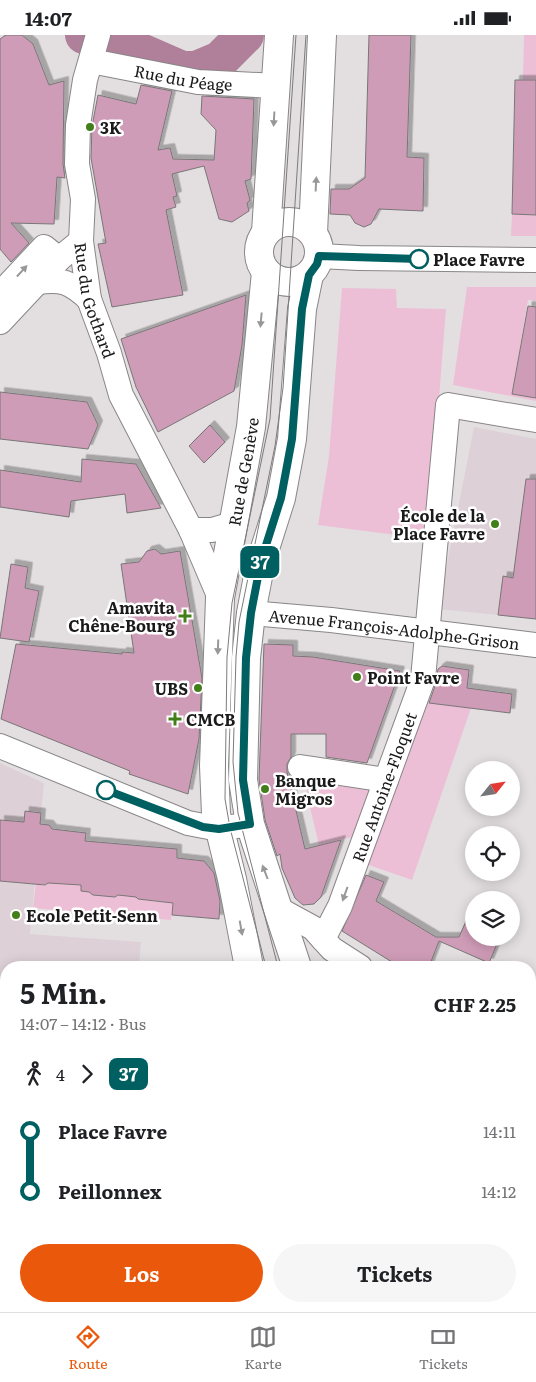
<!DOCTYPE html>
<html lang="de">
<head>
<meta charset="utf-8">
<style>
  body { margin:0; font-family:Literata,serif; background:#f6f6f6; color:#202124; height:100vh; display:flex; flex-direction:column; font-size:19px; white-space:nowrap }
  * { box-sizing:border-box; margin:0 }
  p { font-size:16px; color:#757577 }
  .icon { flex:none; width:28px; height:28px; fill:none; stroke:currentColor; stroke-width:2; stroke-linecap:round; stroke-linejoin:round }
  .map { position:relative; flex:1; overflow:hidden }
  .drawer { position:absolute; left:0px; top:926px; width:536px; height:351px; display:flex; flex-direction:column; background:#fff; border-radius:20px 20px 0 0; box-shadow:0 2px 12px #0003 }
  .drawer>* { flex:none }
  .badge { padding:0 10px; border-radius:8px; font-size:18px; line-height:32px }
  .needle { width:32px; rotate:60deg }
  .buttons { position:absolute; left:465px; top:726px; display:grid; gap:10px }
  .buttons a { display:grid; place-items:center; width:55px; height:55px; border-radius:50%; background:#fff; box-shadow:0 2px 12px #0003; font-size:25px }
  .map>.badge { position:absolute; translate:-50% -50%; box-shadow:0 0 0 2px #fff }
  .legs { display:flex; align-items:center; gap:8px; height:55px; padding:0 20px; font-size:16px }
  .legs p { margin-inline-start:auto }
  .summary { display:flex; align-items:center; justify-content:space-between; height:85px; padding:0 20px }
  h1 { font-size:28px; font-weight:700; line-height:38px }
  .cta { display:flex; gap:10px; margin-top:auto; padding:10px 20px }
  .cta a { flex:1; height:58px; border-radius:30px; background:#ea580c; color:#fff; font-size:20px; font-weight:700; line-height:58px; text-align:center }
  .cta a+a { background:#f6f6f6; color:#202124 }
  ul { padding:0 20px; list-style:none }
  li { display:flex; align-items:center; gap:18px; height:60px; font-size:19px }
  li i { display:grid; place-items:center; width:8px; height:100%; margin:0 6px; background:currentColor }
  li i::after { content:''; width:12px; height:12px; margin:-6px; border:4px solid; border-radius:50%; background:#fff }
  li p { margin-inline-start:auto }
  li:first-child i { background:linear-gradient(#0000 50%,currentColor 0) }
  li:last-child i { background:linear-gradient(currentColor 50%,#0000 0) }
  .status { display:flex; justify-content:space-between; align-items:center; height:35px; padding:0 25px; background:#fff; direction:ltr }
  .status svg { height:14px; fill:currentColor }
  .tab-bar { display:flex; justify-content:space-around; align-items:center; height:70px; border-top:1px solid #e0e0e0; background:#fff; font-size:14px; color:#757577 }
  .tab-bar a { display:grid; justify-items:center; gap:2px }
  .tab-bar .current { color:#ea580c }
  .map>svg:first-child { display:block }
  .built { fill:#ddd1d7 }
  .green { fill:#ecbfd6 }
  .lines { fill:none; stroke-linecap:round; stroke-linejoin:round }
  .river { stroke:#b07f99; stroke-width:38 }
  .building { fill:#cf9cb7; stroke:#797677; filter:url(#shadow) }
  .minor-casing { stroke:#898687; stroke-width:26 }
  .major-casing { stroke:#898687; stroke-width:30 }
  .minor { stroke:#fff; stroke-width:24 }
  .major { stroke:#fff; stroke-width:28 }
  .tram { stroke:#7d7b7c; stroke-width:1 }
  .oneway { fill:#989898 }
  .line-1-casing { stroke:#fff; stroke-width:11 }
  .line-1 { stroke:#005f61; stroke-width:8 }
  .poi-dot { fill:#427e1a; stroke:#fff; stroke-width:2 }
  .stop-1-dot { fill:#fff; stroke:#005f61; stroke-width:2.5 }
  .labels { text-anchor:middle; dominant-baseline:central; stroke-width:5; stroke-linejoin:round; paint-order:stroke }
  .street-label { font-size:16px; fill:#1b1a1b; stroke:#fff }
  .poi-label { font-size:16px; font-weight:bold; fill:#1b1a1b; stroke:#fff; text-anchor:start }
  .stop-label { font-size:16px; font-weight:bold; fill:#1b1a1b; stroke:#fff; text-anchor:start }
</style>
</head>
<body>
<div class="status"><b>14:07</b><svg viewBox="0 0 49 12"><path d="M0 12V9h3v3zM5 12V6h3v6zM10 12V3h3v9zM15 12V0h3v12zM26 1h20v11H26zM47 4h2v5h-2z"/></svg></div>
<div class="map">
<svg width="536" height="1277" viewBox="0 0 536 1277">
  <defs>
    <filter id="shadow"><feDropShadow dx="4.5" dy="-4.5" stdDeviation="0" flood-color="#0004"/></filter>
  </defs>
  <rect width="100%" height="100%" fill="#e3dfe1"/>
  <g class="built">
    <polygon points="474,392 536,404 536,584 438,574"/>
    <polygon points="0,728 44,748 30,899 141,907 139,932 6,932 6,1029 0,1029"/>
  </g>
  <g class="green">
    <polygon points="524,0 536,0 536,45 523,45"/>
    <polygon points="512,179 536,180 536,201 511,201"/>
    <polygon points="467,252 536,252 536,266 528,265 512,359 536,363 536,366 453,350"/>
    <polygon points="342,253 396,254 397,273 446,274 428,504 318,490 329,421"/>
    <polygon points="423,667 471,673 412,845 366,829 356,801 319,810 307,760 307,726 396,743"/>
    <polygon points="36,847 44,851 48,848 82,848 81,856 89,857 93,860 115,862 118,860 136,861 139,864 161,867 173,865 171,885 33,873"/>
    <rect x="0" y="1099" width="6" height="50"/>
    <polygon points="0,1208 6,1208 6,1271 32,1271 33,1277 0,1277"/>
    <polygon points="536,1234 536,1277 527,1277 526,1271 530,1271 530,1237"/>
    <polygon points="81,1271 263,1271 263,1277 83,1277"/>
  </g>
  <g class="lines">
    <polyline class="river" points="84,0 127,11 182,35 196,35 220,25 245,0"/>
  </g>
  <g class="building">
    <polygon points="6,0 22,0 33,9 49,50 64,46 63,129 65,143 57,142 54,189 11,188 29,208 11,227 0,214 0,4"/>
    <polygon points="369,0 411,0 407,122 424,123 423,176 379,174 371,189 364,192 355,188 350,180 330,179 331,154 349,154 365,143"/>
    <polygon points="515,45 536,45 536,180 512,179"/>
    <polygon points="141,50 172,56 158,115 170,113 173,124 214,125 216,95 201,79 202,61 254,64 251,144 245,146 250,165 247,168 249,176 232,187 219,184 204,131 172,139 177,161 173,162 176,172 166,175 183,260 112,272 98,209 106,208 91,123 92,91 98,60 136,69"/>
    <polygon points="246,260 242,310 234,356 158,397 136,352 121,304"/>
    <polygon points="528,271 536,272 536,363 512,359"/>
    <polygon points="0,357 87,367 98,390 88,414 0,404"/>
    <polygon points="210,390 225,407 204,428 189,411"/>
    <polygon points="82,424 136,429 161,473 127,478 125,459 71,466 69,482 0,472 0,435 81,447"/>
    <polygon points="526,444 536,444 536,584 498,580 503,541 513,543"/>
    <polygon points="155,514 161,519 180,516 202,643 199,704 188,759 129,739 130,736 1,684 16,609 122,619 122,617 134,618 121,529 139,527 147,516"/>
    <polygon points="11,529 28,532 25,553 39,556 29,607 0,603"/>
    <polygon points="264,609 293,610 293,621 313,622 400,636 367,728 326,722 326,699 291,699 291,722 287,729 287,737 305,814 341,805 321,862 314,869 303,870 295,863 282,833 280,819 277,821 265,785 259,744"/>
    <polygon points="442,631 469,635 467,653 512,659 510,678 429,668 436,648 438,634"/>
    <polygon points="25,776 41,778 40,789 49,790 52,794 86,798 85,806 177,814 177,823 204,826 214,838 220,866 219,884 172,880 173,868 138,864 136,862 118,860 115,862 93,860 89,857 81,856 81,850 48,848 45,850 0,846 0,785 24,787"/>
    <polygon points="366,840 384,847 376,866 436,902 459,902 474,868 474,902 500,902 489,928 439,906 429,932 400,932 342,896"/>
  </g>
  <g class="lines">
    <defs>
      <g id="minor">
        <path id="s1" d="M98 0 85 45 78 90 77 129 83 164 81 206 89 264 109 318 121 360 191 495 220 563"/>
        <path id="s2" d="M91 26 198 47 276 51"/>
        <polyline points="319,221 359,223 536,225"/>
        <path d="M38 247C63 244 70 247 89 264"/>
        <polyline points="0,259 44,212 59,224"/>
        <polyline points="0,287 59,224 81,206"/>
        <polyline points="191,495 212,495 233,489"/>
        <path id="s3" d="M251 578 331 585 536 610"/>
        <polyline points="0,711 188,788 219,794 250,789"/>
        <polyline points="300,732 386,745"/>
        <polyline points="280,875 313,893 332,914 360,932"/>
        <path id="s4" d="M323 904 340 871 423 644 448 370 536 385"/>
        <polyline points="530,1043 536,1047"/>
      </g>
      <g id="major">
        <circle cx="289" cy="217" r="30"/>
        <polyline points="266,197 279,0"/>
        <polyline points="313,198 322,0"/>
        <path id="s5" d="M249 932 232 844 216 779 214 731 220 563 251 392 266 237"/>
        <polyline points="297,932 250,789 243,745 246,623 251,578 261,526 281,463 292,404 302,274 309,240"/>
        <polyline points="334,1271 336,1277"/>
        <polyline points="389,1271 391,1277"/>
      </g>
    </defs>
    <use href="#minor" class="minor-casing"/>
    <use href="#major" class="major-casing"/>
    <use href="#minor" class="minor"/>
    <use href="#major" class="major"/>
    <g class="tram">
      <polyline points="266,932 230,793 225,764 227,622 232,568 270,384 296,0"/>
      <polyline points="278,932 238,778 233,727 236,622 239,587 275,411 283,353 306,0"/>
      <polyline points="357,1271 358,1277"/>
      <polyline points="368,1271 370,1277"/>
    </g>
  </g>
  <defs><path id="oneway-solid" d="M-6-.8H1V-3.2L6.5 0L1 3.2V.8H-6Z" transform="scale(1.25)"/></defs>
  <g class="oneway">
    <use href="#oneway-solid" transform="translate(274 84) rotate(93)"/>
    <use href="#oneway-solid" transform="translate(316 149) rotate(-87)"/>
    <use href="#oneway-solid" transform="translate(22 236) rotate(-47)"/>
    <use href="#oneway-solid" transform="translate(261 285) rotate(95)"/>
    <use href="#oneway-solid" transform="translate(218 612) rotate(92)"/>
    <use href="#oneway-solid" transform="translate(265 837) rotate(-111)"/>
    <use href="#oneway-solid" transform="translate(345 859) rotate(110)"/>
    <use href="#oneway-solid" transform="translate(241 893) rotate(80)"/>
  </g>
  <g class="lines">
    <defs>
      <polyline id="line-1" points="106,755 203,792 219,794 250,789 243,745 246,623 251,578 261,526 281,463 292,404 302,274 309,240 317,229 319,221 419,224"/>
    </defs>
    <use href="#line-1" class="line-1-casing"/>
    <use href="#line-1" class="line-1"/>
  </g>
  <g class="poi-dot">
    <circle cx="90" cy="92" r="5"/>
    <circle cx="495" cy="489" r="5"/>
    <path d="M182.5 573.5h5v5h5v5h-5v5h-5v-5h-5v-5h5z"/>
    <circle cx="357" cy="642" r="5"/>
    <circle cx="198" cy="653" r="5"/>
    <path d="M172.5 676.5h5v5h5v5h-5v5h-5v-5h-5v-5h5z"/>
    <circle cx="265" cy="754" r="5"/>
    <circle cx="16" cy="880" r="5"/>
  </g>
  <g class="stop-1-dot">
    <circle cx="419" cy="224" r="9"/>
    <circle cx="106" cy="755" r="9"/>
  </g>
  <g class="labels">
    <g class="street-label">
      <text stroke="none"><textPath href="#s2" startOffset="94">Rue du Péage</textPath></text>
      <text stroke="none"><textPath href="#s1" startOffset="270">Rue du Gothard</textPath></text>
      <text stroke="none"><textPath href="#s5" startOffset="501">Rue de Genève</textPath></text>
      <text stroke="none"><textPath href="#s3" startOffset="144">Avenue François-Adolphe-Grison</textPath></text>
      <text stroke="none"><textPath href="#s4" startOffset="164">Rue Antoine-Floquet</textPath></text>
    </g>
    <g class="poi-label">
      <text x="100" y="92">3K</text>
      <text x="485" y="480" text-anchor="end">École de la<tspan x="485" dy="18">Place Favre</tspan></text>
      <text x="175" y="572" text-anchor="end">Amavita<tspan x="175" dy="18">Chêne-Bourg</tspan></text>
      <text x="367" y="642">Point Favre</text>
      <text x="188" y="653" text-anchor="end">UBS</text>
      <text x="186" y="684">CMCB</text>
      <text x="275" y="745">Banque<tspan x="275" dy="18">Migros</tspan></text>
      <text x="26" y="880">Ecole Petit-Senn</text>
    </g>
    <g class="stop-label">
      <text x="433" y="224">Place Favre</text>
    </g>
  </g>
</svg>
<div class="buttons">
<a><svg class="needle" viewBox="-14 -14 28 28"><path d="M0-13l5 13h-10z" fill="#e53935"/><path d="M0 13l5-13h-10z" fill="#757577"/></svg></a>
<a><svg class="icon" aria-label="locate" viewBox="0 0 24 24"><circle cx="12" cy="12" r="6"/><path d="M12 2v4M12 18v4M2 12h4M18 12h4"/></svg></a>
<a><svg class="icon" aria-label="layers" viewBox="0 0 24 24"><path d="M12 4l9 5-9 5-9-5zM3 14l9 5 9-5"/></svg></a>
</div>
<b class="badge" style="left:260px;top:527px;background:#005f61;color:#fff">37</b>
<section class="drawer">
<div class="summary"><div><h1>5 Min.</h1><p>14:07 – 14:12 · Bus</p></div><b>CHF 2.25</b></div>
<div class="legs"><svg class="icon" aria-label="walk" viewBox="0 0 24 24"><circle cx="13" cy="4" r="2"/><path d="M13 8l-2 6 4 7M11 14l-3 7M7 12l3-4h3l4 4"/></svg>4<svg class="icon" aria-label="forward" viewBox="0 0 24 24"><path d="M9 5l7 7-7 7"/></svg><b class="badge" style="background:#005f61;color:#fff">37</b></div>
<ul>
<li><i style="color:#005f61"></i><b>Place Favre</b><p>14:11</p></li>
<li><i style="color:#005f61"></i><b>Peillonnex</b><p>14:12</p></li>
</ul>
<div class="cta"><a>Los</a><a>Tickets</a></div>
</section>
</div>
<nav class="tab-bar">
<a class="current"><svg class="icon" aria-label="directions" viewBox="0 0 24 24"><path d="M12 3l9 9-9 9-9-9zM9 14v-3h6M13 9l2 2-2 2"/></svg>Route</a>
<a><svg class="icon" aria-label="map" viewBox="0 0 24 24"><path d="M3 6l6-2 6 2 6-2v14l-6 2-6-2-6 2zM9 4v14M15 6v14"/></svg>Karte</a>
<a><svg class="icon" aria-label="tickets" viewBox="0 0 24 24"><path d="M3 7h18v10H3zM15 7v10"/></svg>Tickets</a>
</nav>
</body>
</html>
